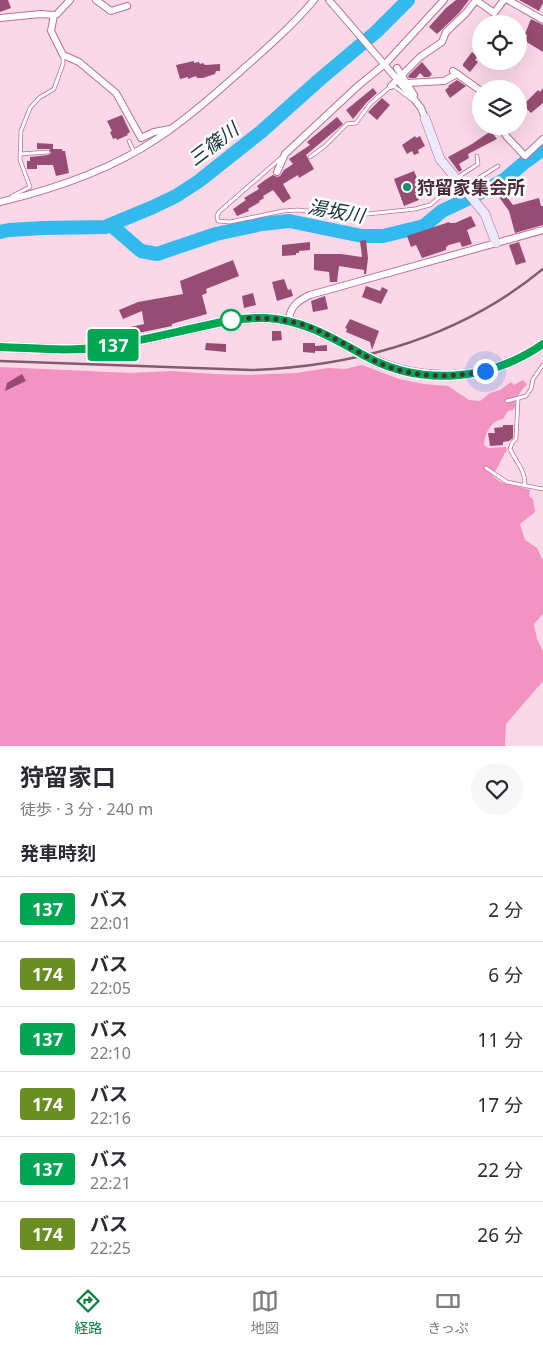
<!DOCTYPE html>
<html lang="ja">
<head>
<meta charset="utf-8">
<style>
  body { margin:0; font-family:"Noto Sans","Noto Sans JP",sans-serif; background:#f7f7f7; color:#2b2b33; height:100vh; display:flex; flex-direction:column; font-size:19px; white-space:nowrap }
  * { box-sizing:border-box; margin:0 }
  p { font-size:16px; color:#7c7c81 }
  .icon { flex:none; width:28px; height:28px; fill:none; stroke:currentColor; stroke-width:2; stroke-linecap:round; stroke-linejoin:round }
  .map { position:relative; height:746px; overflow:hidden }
  .details { display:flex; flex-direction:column; background:#fff; flex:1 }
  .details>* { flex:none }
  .badge { padding:0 10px; border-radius:4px; font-size:18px; line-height:32px }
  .controls { position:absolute; left:472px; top:15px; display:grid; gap:10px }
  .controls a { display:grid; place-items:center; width:55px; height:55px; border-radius:50%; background:#fff; box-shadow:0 5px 20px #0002; font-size:25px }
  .you { position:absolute; width:25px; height:25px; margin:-12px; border:4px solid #fff; border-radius:50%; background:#1a73e8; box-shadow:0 0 0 8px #1a73e833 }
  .map>.badge { position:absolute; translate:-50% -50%; box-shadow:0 0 0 2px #fff }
  h2 { padding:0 20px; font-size:19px; line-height:45px }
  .round { display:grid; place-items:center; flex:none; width:52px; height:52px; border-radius:26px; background:#f7f7f7 }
  .overview { display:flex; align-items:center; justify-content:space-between; height:85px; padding:0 20px }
  h1 { font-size:24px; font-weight:700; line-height:38px }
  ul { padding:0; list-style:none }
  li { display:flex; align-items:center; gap:15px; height:65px; padding:0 20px; border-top:1px solid #e1e1e2 }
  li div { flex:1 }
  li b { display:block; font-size:19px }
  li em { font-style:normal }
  li .badge { min-width:55px; font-weight:700; text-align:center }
  .menu { display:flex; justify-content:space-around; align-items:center; height:70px; border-top:1px solid #e1e1e2; background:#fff; font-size:14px; color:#7c7c81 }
  .menu a { display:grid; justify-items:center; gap:2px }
  .menu .selected { color:#0b8043 }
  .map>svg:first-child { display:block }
  .green { fill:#f293c2 }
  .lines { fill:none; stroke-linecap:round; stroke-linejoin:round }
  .river { stroke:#32b9ed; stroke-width:14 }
  .building { fill:#974d73 }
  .lane-casing { stroke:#bc6f95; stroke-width:4.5 }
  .street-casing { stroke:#bc6f95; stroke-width:8 }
  .secondary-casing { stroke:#bc6f95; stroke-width:10 }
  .primary-casing { stroke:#9685b7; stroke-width:11 }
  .lane { stroke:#fff; stroke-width:3 }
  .street { stroke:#fff; stroke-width:6 }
  .secondary { stroke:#ece9fe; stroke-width:9 }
  .primary { stroke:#d8d3fc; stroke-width:10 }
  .rail { stroke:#7f5d6d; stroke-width:2.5 }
  .line-casing { stroke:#fff; stroke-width:11 }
  .line { stroke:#00a651; stroke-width:8 }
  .walk { stroke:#4c2b3b; stroke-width:5; stroke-dasharray:0 9 }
  .poi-dot { fill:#1a8d6e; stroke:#fff; stroke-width:2 }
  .stop-dot { fill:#fff; stroke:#00a651; stroke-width:2.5 }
  .labels { text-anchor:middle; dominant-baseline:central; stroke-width:5; stroke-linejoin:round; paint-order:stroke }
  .poi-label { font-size:18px; font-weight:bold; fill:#4c2b3b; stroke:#fff; text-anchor:start }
  .water-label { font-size:19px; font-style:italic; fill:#18323e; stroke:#fff }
</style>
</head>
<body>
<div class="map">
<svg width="543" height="746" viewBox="0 0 543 746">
  <rect width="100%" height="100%" fill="#fbd8e8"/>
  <path class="green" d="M362 365 399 379 424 384 448 386 469 400 480 401 490 393 500 390 511 382 514 385 523 380 527 384 514 400 516 405 513 410 508 411 503 419C490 421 485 434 484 445L488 448 506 447 507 450C501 458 499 468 492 475 502 486 516 485 530 490L529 496 533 499 535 512 520 524 525 540 537 548 543 561V614L534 624 537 639 543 651V681L506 724 505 746H0V367L130 373 171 371 213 374 249 375 296 373 328 368 345 369Z"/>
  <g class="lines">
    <g class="river">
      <polyline points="111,225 141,251 157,254 216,234 262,224 289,221 362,236 383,236 424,226 442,211 478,194 505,179 525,162 543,149"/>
      <polyline points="0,232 9,230 43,228 105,227 153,207 176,196 199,181 262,131 319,80 376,32 408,0"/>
    </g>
  </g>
  <g class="building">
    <polygon points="0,0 8,0 11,8 0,12"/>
    <polygon points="456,0 469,0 459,13 437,34 429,27 446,8"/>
    <polygon points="519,0 543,0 543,3 539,11"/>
    <polygon points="531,19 543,25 543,52 525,41 527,35 525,34"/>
    <polygon points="472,52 478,57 475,60 478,62 470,72 463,66 463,64"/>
    <polygon points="194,61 194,63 199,62 200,64 203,63 205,65 220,64 220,71 216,71 215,74 203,78 197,78 196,76 188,79 188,77 180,79 176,65"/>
    <polygon points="422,62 432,74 429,77 424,77 420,73 416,78 409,78 408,76"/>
    <polygon points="457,80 466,86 450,98 445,90 449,87 448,86"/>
    <polygon points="373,88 377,93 367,102 353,119 346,110"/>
    <polygon points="543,88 543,103 531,113 523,105 538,90 540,92"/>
    <polygon points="382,98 390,105 377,120 368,112"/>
    <polygon points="122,115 130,132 127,134 128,135 117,140 116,138 113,139 110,132 112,131 107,121"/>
    <polygon points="337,117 343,124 306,155 314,169 299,178 298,175 283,184 291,198 283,203 273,190 263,196 264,198 259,201 260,202 248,209 249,211 237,216 233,209 246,200 244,198 259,189 257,186 265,180 273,175 277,177 280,176 284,170 293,164 289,159 310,145 307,142"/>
    <polygon points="491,131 497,139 468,154 469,158 459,164 462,170 459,172 448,157 472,144"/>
    <polygon points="415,136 416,138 420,136 425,146 418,150 419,153 414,155 412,151 407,154 402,145"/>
    <polygon points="37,143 53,144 53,149 62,149 62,151 65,151 69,173 56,176 53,165 37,165 37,169 27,169 27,161 30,161 30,157 48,155 51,153 49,149 37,149"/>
    <polygon points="414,171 421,188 415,190 419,200 404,206 394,179"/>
    <polygon points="504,193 513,205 539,198 541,206 543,206 543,225 515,233 509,211 499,197"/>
    <polygon points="471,216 476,226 467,230 472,244 462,247 460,242 449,245 446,247 446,250 422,258 416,245 411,247 407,236 449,222 450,223 455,223"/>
    <polygon points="366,240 368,258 366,274 364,274 364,270 339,266 337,282 330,282 329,272 314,270 314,254 341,254 362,257 360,241"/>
    <polygon points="310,242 310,250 299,251 299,253 296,253 296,255 282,256 282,245"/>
    <polygon points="519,242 526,262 516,265 509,245"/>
    <polygon points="233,260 239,276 206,289 207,293 202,295 207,314 175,323 172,324 172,326 124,336 122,329 144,324 142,311 123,319 119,310 138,302 183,294 180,281"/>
    <polygon points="284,279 288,290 291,289 293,296 277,301 272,282"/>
    <polygon points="366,286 380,291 382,287 388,290 381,304 362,297"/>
    <polygon points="253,293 256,305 244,308 242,296"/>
    <polygon points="325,296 328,309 313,312 311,301"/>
    <polygon points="350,319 379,331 372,350 370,342 346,332 347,329 345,328"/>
    <polygon points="272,331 281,331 282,340 272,341"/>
    <polygon points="206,343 226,344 226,352 205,350"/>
    <polygon points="303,343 315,343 315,346 327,345 327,351 315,351 315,353 303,352"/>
    <polygon points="22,374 26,381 5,391 7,383"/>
    <polygon points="503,425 513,425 513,438 509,441 503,442 503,445 490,446 488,433 495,433 494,428 503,427"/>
  </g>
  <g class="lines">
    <defs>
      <g id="lane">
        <polyline points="129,141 134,152"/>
        <polyline points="20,154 48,152"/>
        <polyline points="310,157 325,146 347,124 356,123 370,104 391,86 395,87 411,99"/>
        <polyline points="281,158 219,212 217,216 218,221 230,222 283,211 297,210 358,215 415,209 430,205 442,195 479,178 498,166"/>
        <polyline points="458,177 478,164 477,156"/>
        <polyline points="12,196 30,187 20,160 21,131 30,108 39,98 54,89 63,64 63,57"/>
        <path d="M518 399 516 439 512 443 510 449C516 462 526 471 525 486"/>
        <polyline points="507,401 526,396 531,389 533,379 543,365"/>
        <polyline points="486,468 507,482 543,489"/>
      </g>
      <g id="street">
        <polyline points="96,0 111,11 127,6"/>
        <polyline points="329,0 414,99 421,108 425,118"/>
        <polyline points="476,0 494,13 504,0"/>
        <polyline points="508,0 543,20"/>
        <polyline points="54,15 51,31 63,55 79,62 116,93 141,138 154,132 170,129"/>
        <polyline points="0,18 41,14 54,15 57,14 70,0"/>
        <polyline points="397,68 414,95"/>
        <polyline points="453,71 481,91"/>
        <polyline points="407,83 444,81 457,74"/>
        <polyline points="391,86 420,57 442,42 446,32 466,13 476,0"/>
        <polyline points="500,126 507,137 525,156 543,139"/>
        <polyline points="277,172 285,154 359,85 385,64 444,0"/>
        <path d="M0 202C55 189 111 170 158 138 188 118 216 93 243 69 268 47 293 25 314 0"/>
        <path d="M288 321C291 306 297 301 310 295L543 230"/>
      </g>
      <polyline id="secondary" points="425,118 440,159 485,214 496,243"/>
      <path id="primary" d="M0 347C34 348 69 352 102 347 135 342 167 334 199 327 221 322 243 317 266 318 305 320 334 339 367 357 424 386 491 380 543 344"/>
    </defs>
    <use href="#lane" class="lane-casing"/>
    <use href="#street" class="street-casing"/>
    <use href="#secondary" class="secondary-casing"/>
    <use href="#primary" class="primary-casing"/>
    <use href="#lane" class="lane"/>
    <use href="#street" class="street"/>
    <use href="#secondary" class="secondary"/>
    <use href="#primary" class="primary"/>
    <path class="rail" d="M0 361 251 370C357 366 460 337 543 269"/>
  </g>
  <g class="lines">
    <defs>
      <path id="line" d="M0 347C34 348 69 352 102 347 135 342 167 334 199 327 221 322 243 317 266 318 305 320 334 339 367 357 424 387 491 380 543 344"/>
    </defs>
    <use href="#line" class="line-casing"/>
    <use href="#line" class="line"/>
    <path class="walk" d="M231 320C260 316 290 318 317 330 340 340 361 355 384 365 417 378 451 378 485 371"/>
  </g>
  <circle class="poi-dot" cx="407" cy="187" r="5"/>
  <circle class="stop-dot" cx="231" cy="320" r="10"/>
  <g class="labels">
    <g class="poi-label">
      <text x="417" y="187">狩留家集会所</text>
    </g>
    <g class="water-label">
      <text transform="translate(213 144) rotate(-37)">三篠川</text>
      <text transform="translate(336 211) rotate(10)">湯坂川</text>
    </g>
  </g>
</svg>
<div class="controls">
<a><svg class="icon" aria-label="locate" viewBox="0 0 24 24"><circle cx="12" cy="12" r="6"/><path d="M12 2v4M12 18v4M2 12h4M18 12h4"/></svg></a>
<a><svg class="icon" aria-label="layers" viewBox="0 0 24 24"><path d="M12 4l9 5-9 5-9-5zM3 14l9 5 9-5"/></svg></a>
</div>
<div class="you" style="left:485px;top:371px"></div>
<b class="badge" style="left:113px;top:345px;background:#00a651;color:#fff">137</b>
</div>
<section class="details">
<div class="overview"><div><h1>狩留家口</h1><p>徒歩 · 3 分 · 240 m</p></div><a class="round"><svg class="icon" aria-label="heart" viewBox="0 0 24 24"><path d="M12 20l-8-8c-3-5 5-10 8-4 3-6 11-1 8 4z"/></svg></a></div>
<h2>発車時刻</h2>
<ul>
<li><span class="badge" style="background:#00a651;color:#fff">137</span><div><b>バス</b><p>22:01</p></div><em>2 分</em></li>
<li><span class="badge" style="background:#6b8e23;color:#fff">174</span><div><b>バス</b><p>22:05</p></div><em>6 分</em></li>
<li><span class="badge" style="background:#00a651;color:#fff">137</span><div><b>バス</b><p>22:10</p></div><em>11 分</em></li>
<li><span class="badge" style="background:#6b8e23;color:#fff">174</span><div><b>バス</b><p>22:16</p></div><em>17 分</em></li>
<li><span class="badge" style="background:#00a651;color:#fff">137</span><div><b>バス</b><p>22:21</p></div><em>22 分</em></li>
<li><span class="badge" style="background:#6b8e23;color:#fff">174</span><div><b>バス</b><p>22:25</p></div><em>26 分</em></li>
</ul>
</section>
<nav class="menu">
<a class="selected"><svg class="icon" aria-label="directions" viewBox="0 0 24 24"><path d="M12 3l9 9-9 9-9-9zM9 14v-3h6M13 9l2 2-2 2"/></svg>経路</a>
<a><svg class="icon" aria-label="map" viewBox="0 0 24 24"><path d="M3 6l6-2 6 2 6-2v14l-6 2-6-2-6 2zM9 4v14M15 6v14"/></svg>地図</a>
<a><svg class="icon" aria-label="tickets" viewBox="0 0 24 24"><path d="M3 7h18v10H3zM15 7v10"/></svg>きっぷ</a>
</nav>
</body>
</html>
